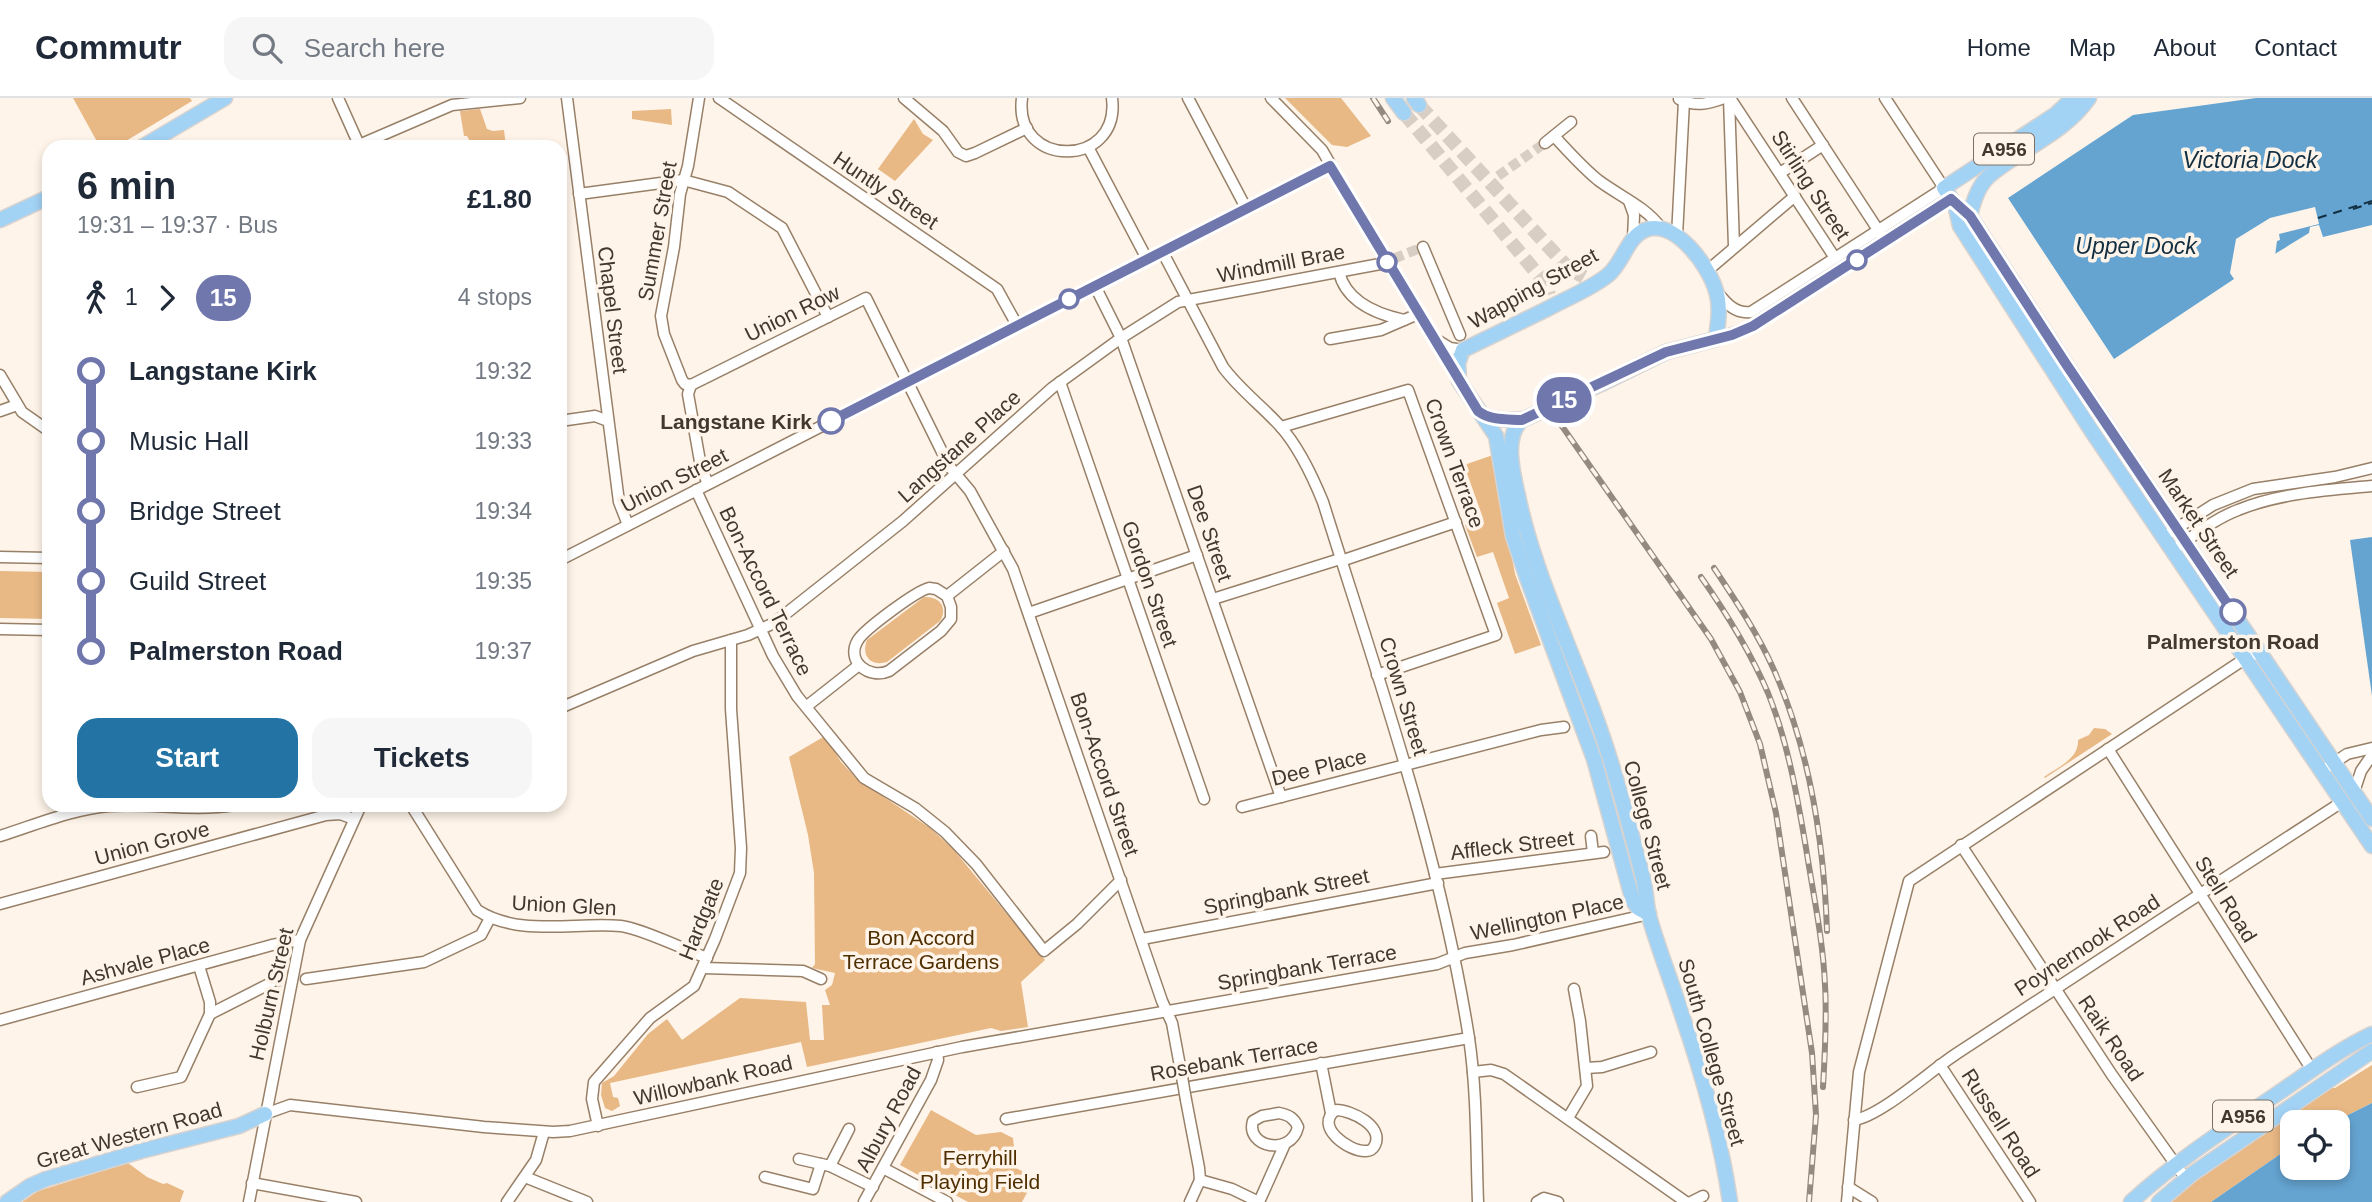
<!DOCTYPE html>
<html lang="en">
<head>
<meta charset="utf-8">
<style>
  body { margin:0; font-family:Arial,sans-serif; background:#f6f6f7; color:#1f2937; height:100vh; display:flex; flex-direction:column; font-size:26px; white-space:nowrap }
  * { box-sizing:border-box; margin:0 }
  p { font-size:23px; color:#747a83 }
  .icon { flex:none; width:38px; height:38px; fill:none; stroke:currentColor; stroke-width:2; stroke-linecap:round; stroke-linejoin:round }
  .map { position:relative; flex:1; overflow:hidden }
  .side { position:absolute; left:42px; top:42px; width:525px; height:672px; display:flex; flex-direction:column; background:#fff; border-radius:21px; box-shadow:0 4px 10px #0003 }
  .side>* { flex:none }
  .badge { padding:0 14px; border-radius:23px; font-size:24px; line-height:46px }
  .buttons { position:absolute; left:2280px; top:1012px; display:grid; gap:14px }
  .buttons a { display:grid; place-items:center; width:70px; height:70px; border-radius:14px; background:#fff; box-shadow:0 4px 10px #0003; font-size:35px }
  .map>.badge { position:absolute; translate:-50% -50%; box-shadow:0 0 0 4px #fff }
  .legs { display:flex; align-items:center; gap:10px; height:77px; padding:0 35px; font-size:23px }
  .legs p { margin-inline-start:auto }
  .head { display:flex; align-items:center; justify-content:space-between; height:119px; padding:0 35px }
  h1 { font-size:38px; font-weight:700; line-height:52px }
  .cta { display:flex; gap:14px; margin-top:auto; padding:14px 35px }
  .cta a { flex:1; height:80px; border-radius:21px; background:#2473a5; color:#fff; font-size:28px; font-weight:700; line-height:80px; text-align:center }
  .cta a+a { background:#f6f6f7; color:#1f2937 }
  ul { padding:0 35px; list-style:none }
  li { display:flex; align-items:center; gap:24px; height:70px; font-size:26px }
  li i { display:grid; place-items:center; width:10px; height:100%; margin:0 9px; background:currentColor }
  li i::after { content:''; width:18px; height:18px; margin:-9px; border:5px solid; border-radius:50%; background:#fff }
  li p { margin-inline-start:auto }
  li:first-child i { background:linear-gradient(#0000 50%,currentColor 0) }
  li:last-child i { background:linear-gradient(currentColor 50%,#0000 0) }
  header { display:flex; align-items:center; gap:42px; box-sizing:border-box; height:98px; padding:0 35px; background:#fff; border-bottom:2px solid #e0e1e3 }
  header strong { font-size:33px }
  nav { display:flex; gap:38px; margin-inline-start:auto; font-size:24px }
  .search { width:490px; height:63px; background:#f6f6f7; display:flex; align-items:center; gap:18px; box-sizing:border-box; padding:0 24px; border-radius:21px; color:#747a83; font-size:26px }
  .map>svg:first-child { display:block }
  .green { fill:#e8b885 }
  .water { fill:#65a4d1 }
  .pier { fill:#fef4e9 }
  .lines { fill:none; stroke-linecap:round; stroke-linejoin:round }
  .ferry { stroke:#132f42; stroke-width:2; stroke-dasharray:9 7; stroke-linecap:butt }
  .minor-tunnel { stroke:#d9cec4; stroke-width:10; stroke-dasharray:10 5; stroke-linecap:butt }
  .major-tunnel { stroke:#d9cec4; stroke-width:14; stroke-dasharray:14 7; stroke-linecap:butt }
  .minor-casing { stroke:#988068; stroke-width:13 }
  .major-casing { stroke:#d6d3d1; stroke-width:17 }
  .minor { stroke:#fff; stroke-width:10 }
  .major { stroke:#a2d2f4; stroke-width:14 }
  .rail-casing { stroke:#948a7f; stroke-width:6 }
  .rail { stroke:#fef4e9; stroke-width:3.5; stroke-dasharray:10; stroke-linecap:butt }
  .minor-bridge-casing { stroke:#988068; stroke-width:13; stroke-linecap:butt }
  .major-bridge-casing { stroke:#d6d3d1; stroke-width:17; stroke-linecap:butt }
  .minor-bridge { stroke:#fff; stroke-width:10 }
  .major-bridge { stroke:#a2d2f4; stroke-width:14 }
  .line-1-casing { stroke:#fff; stroke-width:16 }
  .line-1 { stroke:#7077ad; stroke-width:10 }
  .stop-1-dot { fill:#fff; stroke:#7077ad; stroke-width:3.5 }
  .labels { text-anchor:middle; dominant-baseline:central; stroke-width:7; stroke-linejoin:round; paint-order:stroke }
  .shield { fill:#fef4e9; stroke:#7b7066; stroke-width:2 }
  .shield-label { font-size:19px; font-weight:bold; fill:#43382e }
  .street-label { font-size:21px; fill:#43382e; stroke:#fef4e9 }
  .stop-label { font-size:21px; font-weight:bold; fill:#43382e; stroke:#fef4e9; text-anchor:end }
  .park-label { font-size:21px; fill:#4f2e00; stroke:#fef4e9 }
  .water-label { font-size:23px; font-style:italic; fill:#132f42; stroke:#fef4e9 }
</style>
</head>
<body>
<header>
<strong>Commutr</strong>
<div class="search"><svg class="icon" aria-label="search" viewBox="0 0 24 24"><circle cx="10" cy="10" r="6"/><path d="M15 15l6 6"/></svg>Search here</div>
<nav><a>Home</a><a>Map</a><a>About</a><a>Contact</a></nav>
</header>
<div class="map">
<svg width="2372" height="1104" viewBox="0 0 2372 1104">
  <rect width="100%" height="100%" fill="#fef4e9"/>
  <g class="green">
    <polygon points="73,0 190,0 192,3 116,49 100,49"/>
    <polygon points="1285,0 1341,0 1371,38 1347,49 1332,47"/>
    <polygon points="480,11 487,31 493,33 504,32 506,49 481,49 480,43 470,43 467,38 464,38 460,13"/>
    <polygon points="671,11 672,27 632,21 632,13"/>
    <polygon points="914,21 923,36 933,42 895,83 878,71"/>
    <polygon points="1493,357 1515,476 1541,547 1515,556 1497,505 1509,500 1493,454 1477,459 1465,427 1483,420 1464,367"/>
    <polygon points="0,473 49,474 49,521 0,520"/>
    <path d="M924 499C940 498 948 510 940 523L887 564C870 569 861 557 867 542Z"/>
    <path d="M2094 630 2105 631 2112 636 2045 680 2044 679C2058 669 2079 661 2078 642L2089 637Z"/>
    <polygon points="825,638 841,664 857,681 930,730 953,751 1045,862 1021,884 1028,929 1001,933 991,930 807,969 801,944 610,985 613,999 618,1000 620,1008 612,1013 605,1010 601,997 602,985 614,978 648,936 667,921 682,942 740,900 806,904 810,942 824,942 822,907 830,907 825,892 832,887 835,875 812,870 815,866 814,775 808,737 789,659"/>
    <polygon points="2372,967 2372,1005 2334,1024 2292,1024 2292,1048 2211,1104 2168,1104 2237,1052 2329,990 2335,990"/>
    <polygon points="931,1012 976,1037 1001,1034 1013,1040 1016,1070 1035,1080 1022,1104 968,1104 900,1067"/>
    <polygon points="128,1065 147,1079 163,1086 167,1085 184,1093 180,1104 22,1104 38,1093"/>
  </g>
  <g class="water">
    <polygon points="2256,0 2372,0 2372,127 2323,139 2319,127 2310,129 2309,135 2234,181 2114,261 2008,100 2133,17"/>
    <polygon points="2372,439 2372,598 2350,442"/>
    <polygon points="2372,1005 2372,1104 2211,1104 2292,1048 2292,1069 2338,1069 2338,1024 2334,1024"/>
  </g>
  <polygon class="pier" points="2315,109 2319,126 2279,136 2280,142 2277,143 2275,158 2237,182 2234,181 2230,175 2236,141 2270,120"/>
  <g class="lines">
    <g class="ferry">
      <polyline points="2353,111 2372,105"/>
      <polyline points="2318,120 2372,103"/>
    </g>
    <g class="minor-tunnel">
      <polyline points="1498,78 1545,45"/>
      <polyline points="1380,166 1423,149"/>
      <polyline points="271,885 306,881"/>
    </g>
    <g class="major-tunnel">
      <polyline points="1419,7 1568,170 1584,179"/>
      <polyline points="1404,15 1545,185 1549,197"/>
    </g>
    <defs>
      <g id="minor">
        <polyline points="338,0 360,49"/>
        <polyline points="567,0 619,404 628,427"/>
        <polyline points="719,0 997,191 1017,227"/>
        <polyline points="904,0 943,33 958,54 966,58 975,55 1027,30"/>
        <path d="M1022 0C1013 71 1121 71 1112 0"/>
        <polyline points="1188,0 1246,110"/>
        <polyline points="1271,0 1322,52 1383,158"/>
        <polyline points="1729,0 1734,148"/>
        <polyline points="1730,0 1835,160"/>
        <polyline points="1792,0 1882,138"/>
        <path d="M1679 1C1695 9 1708 6 1724 0"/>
        <path d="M1554 38C1568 53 1582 69 1598 82 1619 98 1645 108 1661 130"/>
        <polyline points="1545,45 1571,24"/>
        <polyline points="359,47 452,7 520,0"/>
        <polyline points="1088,49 1147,161"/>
        <polyline points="1780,75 1823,47"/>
        <polyline points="579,96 683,82 728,94 782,130 828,219"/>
        <polyline points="1629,103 1634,117 1633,141"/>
        <polyline points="1677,138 1684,3"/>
        <polyline points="1423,149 1460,237"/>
        <path d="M1162 153 1223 269C1239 291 1261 307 1280 328 1299 349 1312 377 1323 404 1378 580 1440 756 1469 940 1477 994 1476 1050 1478 1104"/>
        <polyline points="1390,169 1458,281"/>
        <polyline points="1707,173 1795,98"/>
        <path d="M1339 174C1346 204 1376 216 1404 222"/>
        <polyline points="1095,188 1121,240 1281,699"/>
        <path d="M1717 194C1727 206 1735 216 1751 214L1944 90 1885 0"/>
        <polyline points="1330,241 1381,232 1418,216"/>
        <polyline points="1716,241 1753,228 1951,101"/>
        <polyline points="1437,242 1450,250 1463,252"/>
        <polyline points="0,277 22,314 49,333"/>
        <polyline points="1060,284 1204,701"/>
        <polyline points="691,287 866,200 949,368 970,393 1013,471 1162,903 1172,925 1182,979"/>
        <polyline points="691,287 685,286 682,282 664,236 661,218 674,149 680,96 688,68 699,0"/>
        <polyline points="691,287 688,296 701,369 708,386"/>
        <polyline points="0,313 17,307"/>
        <polyline points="560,323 595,318 608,323"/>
        <polyline points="1281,329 1408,292 1496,537 1377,577"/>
        <polyline points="696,392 773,558 797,598 864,680 915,710 945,734 976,766 1044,853 1077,826 1121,782"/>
        <polyline points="2171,434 2213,407 2253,391 2335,379 2372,370"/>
        <path d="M2173 452C2194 438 2214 421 2238 412 2279 395 2328 392 2372 388"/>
        <polyline points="0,459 49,460"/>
        <polyline points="560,462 1330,68"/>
        <polyline points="1341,463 1456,424"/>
        <path d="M929 490 936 491 947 498 951 509V521L941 533 889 573C869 582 845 563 858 542 865 531 916 493 929 490Z"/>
        <polyline points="947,498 1004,453"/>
        <polyline points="1213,501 1340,461"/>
        <polyline points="1029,515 1197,457"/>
        <polyline points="0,531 49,532"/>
        <polyline points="807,608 859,567"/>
        <polyline points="560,610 693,553 748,537 774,525 903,423 1052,290 1121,240 1178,204 1380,166"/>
        <polyline points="2108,651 2312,972"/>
        <polyline points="2322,673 2347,656 2372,650"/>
        <polyline points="2354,694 2361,673 2372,657"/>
        <path d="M411 707 477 812C518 839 574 824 621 828 640 830 686 852 707 860"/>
        <polyline points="1242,709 1541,632 1564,629"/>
        <path d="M0 738C35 727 73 711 109 708 151 705 193 714 234 707"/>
        <polyline points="1591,738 1593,755"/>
        <polyline points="1961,747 2112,977 2186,1081"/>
        <polyline points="1435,776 1604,754"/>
        <polyline points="0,806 326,717 340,716 354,721"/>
        <polyline points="1142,841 1438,785"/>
        <polyline points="703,870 803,873 821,881"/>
        <polyline points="306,881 424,864 481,837 490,820"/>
        <polyline points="210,916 271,885"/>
        <polyline points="0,922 272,847 300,842"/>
        <polyline points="1321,965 1331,1015"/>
        <polyline points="1940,967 2030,1104"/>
        <polyline points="1586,970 1602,969 1651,954"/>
        <polyline points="1473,974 1491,972 1504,976 1686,1104"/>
        <polyline points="137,989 181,979 210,916 210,904 199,868"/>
        <polyline points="1186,1002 1199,1070 1200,1082 1190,1104"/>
        <path d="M1336 1012C1351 1012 1384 1028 1375 1047 1373 1051 1371 1053 1366 1053 1349 1054 1313 1028 1336 1012Z"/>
        <path d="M1279 1015C1289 1017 1294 1020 1298 1029 1291 1059 1245 1049 1253 1023L1262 1018Z"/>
        <polyline points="265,1016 290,1007 484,1029 553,1034 570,1033 962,949 1437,866 1465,855 1513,847 1649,816"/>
        <polyline points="1568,1020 1587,988 1580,923 1574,891"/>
        <polyline points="1006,1021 1469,940"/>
        <path d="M1854 1022C1881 1018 1930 973 1956 956 2084 872 2213 787 2342 704"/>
        <polyline points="598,1028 592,1001 594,984 650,920 694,888 715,841 740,775 741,750 731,611 731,542"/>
        <polyline points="799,1061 821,1066"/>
        <polyline points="830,1068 849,1031"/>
        <polyline points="883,1070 947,1104"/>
        <polyline points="525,1079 587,1104"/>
        <polyline points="765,1079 813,1091 821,1066 830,1068 873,1089"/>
        <polyline points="1200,1082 1232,1091 1259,1104"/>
        <polyline points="252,1085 356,1104"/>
        <polyline points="1848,1089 1872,1104"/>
        <polyline points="249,1104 300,842 361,707"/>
        <polyline points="507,1104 536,1062 544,1034"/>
        <polyline points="864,1104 931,982 938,962 937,954"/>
        <polyline points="1259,1104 1284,1048"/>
        <polyline points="1537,1104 1544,1100 1558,1104"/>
        <polyline points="1691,1104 1703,1098"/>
        <polyline points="1847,1104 1859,974 1909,783 2246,560 2252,558"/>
      </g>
      <g id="major">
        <polyline points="1393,0 1404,15"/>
        <polyline points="1414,0 1419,7"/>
        <polyline points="2073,0 2056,16 1944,90 1955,106 1970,118 2069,271 2372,721"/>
        <polyline points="142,49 225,0"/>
        <polyline points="1955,106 1960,128 2091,332 2372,748"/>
        <path d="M1970 118C1973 104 1978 88 1989 78 2021 51 2064 36 2089 0"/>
        <polyline points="0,122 49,99"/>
        <path d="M1547 211C1567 200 1591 191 1608 177 1623 165 1627 139 1645 132 1675 120 1709 168 1716 193 1721 208 1718 225 1716 241L1666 254 1603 285"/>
        <polyline points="1463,252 1458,265 1459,283 1496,338 1513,438 1527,480 1594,661 1633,803 1638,810 1649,816"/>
        <polyline points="1484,318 1494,321 1522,322"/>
        <path d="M1522 322C1503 338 1513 376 1518 398 1535 478 1572 551 1599 628 1616 676 1629 726 1642 776 1646 790 1646 804 1649 818 1658 850 1671 882 1681 914 1702 975 1721 1040 1730 1104"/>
        <polyline points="7,1104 30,1088 46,1081 141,1053 239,1028 265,1016"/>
        <path d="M2131 1104C2176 1063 2227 1030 2277 996 2308 975 2338 952 2372 936"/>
        <polyline points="2159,1104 2192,1076 2372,953"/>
      </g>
    </defs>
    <use href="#minor" class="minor-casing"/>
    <use href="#major" class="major-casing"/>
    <use href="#minor" class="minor"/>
    <use href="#major" class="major"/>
    <defs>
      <g id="rail">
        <polyline points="1373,0 1388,23"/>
        <polyline points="1557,321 1711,541 1740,594 1760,646 1776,715 1812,955 1816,1017 1809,1104"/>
        <path d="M1714 470C1736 503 1758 536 1774 572 1810 653 1824 745 1827 833"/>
        <path d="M1701 479C1727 516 1750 553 1768 595 1788 645 1797 697 1806 750 1813 795 1823 841 1825 887 1827 921 1825 955 1823 989"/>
      </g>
    </defs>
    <use href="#rail" class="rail-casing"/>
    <use href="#rail" class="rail"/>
    <defs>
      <g id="minor-bridge">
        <polyline points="1383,158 1390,169"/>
        <polyline points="1182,979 1186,1002"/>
      </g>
      <g id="major-bridge">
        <polyline points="1463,252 1547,211"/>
        <polyline points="1522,322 1603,285"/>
      </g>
    </defs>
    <use href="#minor-bridge" class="minor-bridge-casing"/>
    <use href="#major-bridge" class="major-bridge-casing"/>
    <use href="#minor-bridge" class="minor-bridge"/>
    <use href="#major-bridge" class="major-bridge"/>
  </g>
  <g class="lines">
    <defs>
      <path id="line-1" d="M831 323 1330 68 1478 313C1491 323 1506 321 1522 322L1666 254 1732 237 1753 228 1951 101 1970 118 2066 266 2233 514"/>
    </defs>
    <use href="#line-1" class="line-1-casing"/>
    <use href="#line-1" class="line-1"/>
  </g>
  <g class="stop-1-dot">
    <circle cx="1857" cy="162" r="9"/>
    <circle cx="1387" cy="164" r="9"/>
    <circle cx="1069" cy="201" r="9"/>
    <circle cx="831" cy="323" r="12"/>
    <circle cx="2233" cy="514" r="12"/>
  </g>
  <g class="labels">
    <g class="shield">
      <rect x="1974" y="35.5" width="60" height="31" rx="5"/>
      <rect x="2213" y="1002.5" width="60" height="31" rx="5"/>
    </g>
    <g class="shield-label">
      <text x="2004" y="51">A956</text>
      <text x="2243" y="1018">A956</text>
    </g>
    <g class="street-label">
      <text transform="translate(1811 87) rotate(57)">Stirling Street</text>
      <text transform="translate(886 92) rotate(34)">Huntly Street</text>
      <text transform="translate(657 133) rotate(-80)">Summer Street</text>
      <text transform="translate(1281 165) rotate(-11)">Windmill Brae</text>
      <text transform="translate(1533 190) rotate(-29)">Wapping Street</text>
      <text transform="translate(613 212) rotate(83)">Chapel Street</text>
      <text transform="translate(792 215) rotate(-26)">Union Row</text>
      <text transform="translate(959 348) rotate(-42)">Langstane Place</text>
      <text transform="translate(1455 365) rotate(70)">Crown Terrace</text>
      <text transform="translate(674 382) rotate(-27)">Union Street</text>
      <text transform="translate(2199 425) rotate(56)">Market Street</text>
      <text transform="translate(1210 435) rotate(71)">Dee Street</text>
      <text transform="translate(1150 486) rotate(71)">Gordon Street</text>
      <text transform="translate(766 493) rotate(64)">Bon-Accord Terrace</text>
      <text transform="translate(1404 598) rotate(73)">Crown Street</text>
      <text transform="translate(1319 669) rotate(-14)">Dee Place</text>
      <text transform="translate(1105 676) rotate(71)">Bon-Accord Street</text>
      <text transform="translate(1648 727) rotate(75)">College Street</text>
      <text transform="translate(152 745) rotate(-15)">Union Grove</text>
      <text transform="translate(1512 747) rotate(-7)">Affleck Street</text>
      <text transform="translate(1286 793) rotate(-11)">Springbank Street</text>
      <text transform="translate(2226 801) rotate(58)">Stell Road</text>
      <text transform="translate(564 807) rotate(3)">Union Glen</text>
      <text transform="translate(1547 819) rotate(-12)">Wellington Place</text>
      <text transform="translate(701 821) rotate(-68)">Hardgate</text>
      <text transform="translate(2087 847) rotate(-33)">Poynernook Road</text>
      <text transform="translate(145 863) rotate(-15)">Ashvale Place</text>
      <text transform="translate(1307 869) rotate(-10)">Springbank Terrace</text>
      <text transform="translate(271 896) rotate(-77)">Holburn Street</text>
      <text transform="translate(2111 940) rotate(56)">Raik Road</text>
      <text transform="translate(1712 954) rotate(74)">South College Street</text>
      <text transform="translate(1234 961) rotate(-10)">Rosebank Terrace</text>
      <text transform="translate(713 982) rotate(-13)">Willowbank Road</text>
      <text transform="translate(888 1021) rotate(-62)">Albury Road</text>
      <text transform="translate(2001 1025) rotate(57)">Russell Road</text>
      <text transform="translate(129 1037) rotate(-16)">Great Western Road</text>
    </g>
    <g class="stop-label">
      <text x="812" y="323">Langstane Kirk</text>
      <text x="2233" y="543" text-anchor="middle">Palmerston Road</text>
    </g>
    <g class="park-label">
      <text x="921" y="839">Bon Accord<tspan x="921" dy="24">Terrace Gardens</tspan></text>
      <text x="980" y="1059">Ferryhill<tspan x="980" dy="24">Playing Field</tspan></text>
    </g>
    <g class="water-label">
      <text x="2250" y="62">Victoria Dock</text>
      <text x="2136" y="148">Upper Dock</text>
    </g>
  </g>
</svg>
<div class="buttons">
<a><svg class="icon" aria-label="locate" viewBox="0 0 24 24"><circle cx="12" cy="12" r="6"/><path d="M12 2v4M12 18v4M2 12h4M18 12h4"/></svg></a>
</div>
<b class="badge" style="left:1564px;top:302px;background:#7077ad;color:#fff">15</b>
<section class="side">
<div class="head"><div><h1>6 min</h1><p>19:31 – 19:37 · Bus</p></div><b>£1.80</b></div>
<div class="legs"><svg class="icon" aria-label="walk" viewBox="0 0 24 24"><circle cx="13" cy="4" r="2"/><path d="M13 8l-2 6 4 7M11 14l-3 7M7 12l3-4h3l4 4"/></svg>1<svg class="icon" aria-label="forward" viewBox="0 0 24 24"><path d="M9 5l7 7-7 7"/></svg><b class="badge" style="background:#7077ad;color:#fff">15</b><p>4 stops</p></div>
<ul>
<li><i style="color:#7077ad"></i><b>Langstane Kirk</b><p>19:32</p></li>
<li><i style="color:#7077ad"></i><span>Music Hall</span><p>19:33</p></li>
<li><i style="color:#7077ad"></i><span>Bridge Street</span><p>19:34</p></li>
<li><i style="color:#7077ad"></i><span>Guild Street</span><p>19:35</p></li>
<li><i style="color:#7077ad"></i><b>Palmerston Road</b><p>19:37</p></li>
</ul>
<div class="cta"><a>Start</a><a>Tickets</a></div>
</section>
</div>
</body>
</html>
